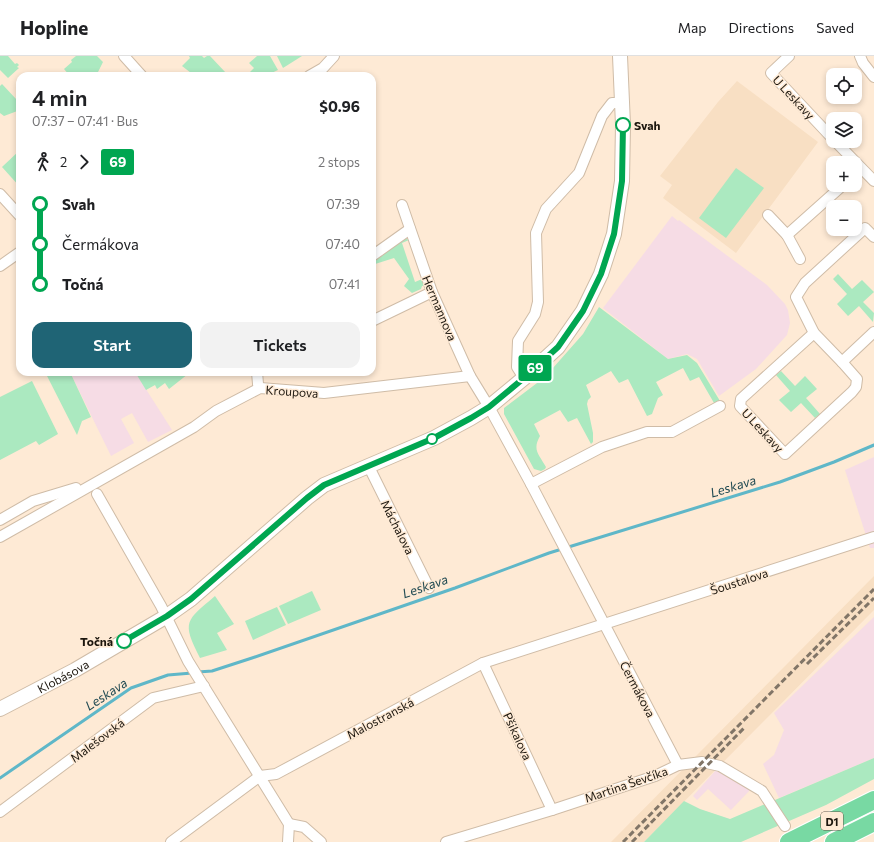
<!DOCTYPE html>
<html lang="en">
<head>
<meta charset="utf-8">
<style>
  body { margin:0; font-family:Commissioner,sans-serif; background:#f2f2f2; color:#202124; height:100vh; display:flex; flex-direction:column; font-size:15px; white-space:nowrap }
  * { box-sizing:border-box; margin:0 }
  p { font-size:13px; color:#757577 }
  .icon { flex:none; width:22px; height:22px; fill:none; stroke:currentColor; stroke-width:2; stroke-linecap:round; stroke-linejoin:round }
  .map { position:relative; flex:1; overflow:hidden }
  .drawer { position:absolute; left:16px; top:16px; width:360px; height:304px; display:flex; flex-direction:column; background:#fff; border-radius:12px; box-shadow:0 2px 6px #0003 }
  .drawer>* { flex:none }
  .badge { padding:0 8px; border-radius:3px; font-size:14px; line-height:26px }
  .controls { position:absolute; left:826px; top:12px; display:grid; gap:8px }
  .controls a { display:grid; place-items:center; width:36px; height:36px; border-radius:8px; background:#fff; box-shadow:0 2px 6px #0003; font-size:20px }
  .map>.badge { position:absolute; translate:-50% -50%; box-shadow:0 0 0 2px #fff }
  .legs { display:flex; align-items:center; gap:6px; height:44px; padding:0 16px; font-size:13px }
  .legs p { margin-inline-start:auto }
  .headline { display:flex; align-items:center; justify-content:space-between; height:68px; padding:0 16px }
  h1 { font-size:22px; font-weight:600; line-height:30px }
  .action { display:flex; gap:8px; margin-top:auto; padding:8px 16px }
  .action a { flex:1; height:46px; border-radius:12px; background:#1f6475; color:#fff; font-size:16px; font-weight:600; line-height:46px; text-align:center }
  .action a+a { background:#f2f2f2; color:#202124 }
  ul { padding:0 16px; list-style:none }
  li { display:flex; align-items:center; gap:14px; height:40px; font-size:15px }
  li i { display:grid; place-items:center; width:6px; height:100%; margin:0 5px; background:currentColor }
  li i::after { content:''; width:10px; height:10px; margin:-5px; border:3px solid; border-radius:50%; background:#fff }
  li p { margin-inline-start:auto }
  li:first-child i { background:linear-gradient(#0000 50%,currentColor 0) }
  li:last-child i { background:linear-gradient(currentColor 50%,#0000 0) }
  header { display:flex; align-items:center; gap:24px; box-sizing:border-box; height:56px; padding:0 20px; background:#fff; border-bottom:1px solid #e0e0e0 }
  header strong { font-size:19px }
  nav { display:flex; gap:22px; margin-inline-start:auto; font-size:14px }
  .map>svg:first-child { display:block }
  .built { fill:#f8dfc3 }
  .industrial { fill:#f6dce5 }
  .green { fill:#abe9c0 }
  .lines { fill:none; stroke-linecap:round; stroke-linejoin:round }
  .stream { stroke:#5fb7c8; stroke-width:3 }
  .street-casing { stroke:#cfbca7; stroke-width:12 }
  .secondary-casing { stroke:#cfbca7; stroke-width:16 }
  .highway-casing { stroke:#fff; stroke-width:20 }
  .street { stroke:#fff; stroke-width:10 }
  .secondary { stroke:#fff; stroke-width:14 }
  .highway { stroke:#78d9a3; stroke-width:18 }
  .rail { stroke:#817567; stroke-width:3; stroke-dasharray:6 3; stroke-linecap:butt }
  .line-1-casing { stroke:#fff; stroke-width:9 }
  .line-1 { stroke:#00a651; stroke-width:6 }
  .stop-1-dot { fill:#fff; stroke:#00a651; stroke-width:2 }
  .labels { text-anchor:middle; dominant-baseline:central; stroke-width:3; stroke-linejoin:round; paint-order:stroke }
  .shield { fill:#feead5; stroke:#60564a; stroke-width:1 }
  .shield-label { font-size:11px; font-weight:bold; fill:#1c160e }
  .street-label { font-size:12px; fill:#1c160e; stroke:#feead5 }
  .stop-label { font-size:12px; font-weight:bold; fill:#1c160e; stroke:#feead5; text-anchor:start }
  .water-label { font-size:13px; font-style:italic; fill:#224b53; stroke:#feead5 }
</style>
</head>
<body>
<header>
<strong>Hopline</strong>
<nav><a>Map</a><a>Directions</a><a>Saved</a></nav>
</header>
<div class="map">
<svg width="874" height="786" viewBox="0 0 874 786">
  <rect width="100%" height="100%" fill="#feead5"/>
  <g class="built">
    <polygon points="737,25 818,86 736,197 663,142 672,129 660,120 718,46"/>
    <polygon points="874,520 874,554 644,786 611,786"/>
  </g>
  <g class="industrial">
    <polygon points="672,160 678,165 679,164 767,229 785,248 788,254 790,267 787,279 756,313 719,340 697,303 687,298 668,303 603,252"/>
    <polygon points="70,316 135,316 172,374 148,386 132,357 121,363 134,387 111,400"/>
    <polygon points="874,401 874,492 870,492 845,414"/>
    <polygon points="874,561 874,702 779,742 763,708 774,699 784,674 774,657"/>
    <polygon points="716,714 750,734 731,754 708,733 697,744 693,740"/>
  </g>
  <g class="green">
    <polygon points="0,0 8,0 15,8 17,7 19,9 17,11 19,12 8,22 0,14"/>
    <polygon points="76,0 97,0 103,6 96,20 70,20 64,13 72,6 71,4"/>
    <polygon points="189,0 202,0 204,2 207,0 210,0 226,17 222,20 195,20 182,10 190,2"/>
    <polygon points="257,0 270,0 278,14 265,20 246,20 254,12 249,7"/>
    <polygon points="277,0 302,0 283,12"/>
    <polygon points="2,28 17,44 20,41 20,54 4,60 0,57 0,30"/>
    <polygon points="20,94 20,131 2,111"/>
    <polygon points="736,112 764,132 726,182 699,162"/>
    <polygon points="404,182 409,184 402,187 415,226 422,223 424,230 422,230 421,233 412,237 404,230 409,223 394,202 372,209 372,205"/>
    <polygon points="838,218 852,233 862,224 874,236 863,246 874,257 873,266 859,250 848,260 837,248 847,238 833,223"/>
    <path d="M599 251 668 303 687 299 697 307 720 345 714 347 699 321 690 325 683 312 656 326 663 339 658 342 652 358 647 360 628 323 619 327 611 315 586 329 591 341 588 344 587 348 593 377V386L591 388 577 362 568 366 560 354 534 368 540 380C532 394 539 398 546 411L545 413 541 415 534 413 504 358V352L545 321 583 278Z"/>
    <polygon points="781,315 795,330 805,320 817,333 806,342 820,358 815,362 801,347 791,356 779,344 790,335 776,319"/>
    <polygon points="45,316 70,316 91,361 82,365 77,379"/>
    <polygon points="135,316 186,316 188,318 169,333 165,327 157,333 155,329 146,334"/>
    <polygon points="32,325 58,378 39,389 36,385 0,404 0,341"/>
    <polygon points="312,535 321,554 288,568 279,550"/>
    <path d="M215 540 234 568 217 577 227 594 200 602C181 565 186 565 215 540Z"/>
    <polygon points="277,551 286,569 253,584 245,565"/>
    <polygon points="874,702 874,723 826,749 741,786 644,786 684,745 700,753 730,763"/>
  </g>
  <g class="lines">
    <g class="stream">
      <polyline points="198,616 212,615 252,602 455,532 549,497 780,426 834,406 874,389"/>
      <polyline points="0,722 131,632 168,619 192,617"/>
    </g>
    <defs>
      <g id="street">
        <polyline points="124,0 142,20"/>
        <polyline points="789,0 771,17 833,83"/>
        <polyline points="860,0 863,7 874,21"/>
        <polyline points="309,20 323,12 334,0"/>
        <polyline points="835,85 874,125"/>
        <polyline points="0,138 20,160"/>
        <polyline points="402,149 432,236 470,320 489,351 531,428 678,709"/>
        <polyline points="768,159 787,179 843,129"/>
        <polyline points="787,179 800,203"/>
        <polyline points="372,200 410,173"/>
        <polyline points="0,210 20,196"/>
        <polyline points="372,265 432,236"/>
        <polyline points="814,277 741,343 740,350 785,398 852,336 856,331 857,323 842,306 874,276"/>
        <polyline points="842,306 814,277 796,241 805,227 865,172 874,181"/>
        <polyline points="257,316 258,328 260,332"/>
        <polyline points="524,322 517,311 518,285 535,258 538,246 536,177 546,153 579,117 602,60 612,47 622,47"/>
        <polyline points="368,409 429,532"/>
        <polyline points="531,428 602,391 647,376 672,376 720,350"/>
        <polyline points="97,438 161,550 188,605 289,768 288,786"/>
        <polyline points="0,464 33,445 76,432"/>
        <polyline points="0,481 194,371 216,355 260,332 324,337 470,320"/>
        <polyline points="483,607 552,754"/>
        <polyline points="0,756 153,642 204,630"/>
        <polyline points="289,768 304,771 321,786"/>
        <polyline points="171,786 260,720 276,718 483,607 874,481"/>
        <polyline points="446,786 552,754 655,720 678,709 702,706 720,710 762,735 785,770"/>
      </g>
      <g id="secondary">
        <path id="s1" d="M0 653 75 614 167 560 191 543 307 442 324 429 434 382 471 362 489 351 524 322 558 291 583 255 601 218 614 178 622 125 623 69 620 0"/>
      </g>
      <g id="highway">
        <polyline points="789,786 874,744"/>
        <polyline points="834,786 874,766"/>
      </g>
    </defs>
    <use href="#street" class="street-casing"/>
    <use href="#secondary" class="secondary-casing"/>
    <use href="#highway" class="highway-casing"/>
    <use href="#street" class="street"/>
    <use href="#secondary" class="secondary"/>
    <use href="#highway" class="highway"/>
    <g class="rail">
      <polyline points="807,608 874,542"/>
      <polyline points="623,786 874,533"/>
      <polyline points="632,786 745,671"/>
    </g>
  </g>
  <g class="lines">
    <defs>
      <polyline id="line-1" points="124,585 167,560 191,543 307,442 324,429 434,382 471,362 489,351 524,322 558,291 583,255 601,218 614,178 622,125 623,69"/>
    </defs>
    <use href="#line-1" class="line-1-casing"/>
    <use href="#line-1" class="line-1"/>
  </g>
  <g class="stop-1-dot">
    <circle cx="623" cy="69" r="7"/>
    <circle cx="432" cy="383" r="5"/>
    <circle cx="124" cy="585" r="7"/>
  </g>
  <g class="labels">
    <rect class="shield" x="821" y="756" width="22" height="18" rx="3"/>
    <g class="shield-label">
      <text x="832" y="765">D1</text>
    </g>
    <g class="street-label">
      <text transform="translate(794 41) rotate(47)">U Leskavy</text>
      <text transform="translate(440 252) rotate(67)">Hermannova</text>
      <text transform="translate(292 335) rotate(4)">Kroupova</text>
      <text transform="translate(763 374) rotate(47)">U Leskavy</text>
      <text transform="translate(398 471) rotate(63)">Máchalova</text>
      <text transform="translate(739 525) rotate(-18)">Šoustalova</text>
      <text stroke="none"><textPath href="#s1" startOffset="71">Klobásova</textPath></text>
      <text transform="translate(638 633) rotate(62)">Čermákova</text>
      <text transform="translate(380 662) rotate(-28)">Malostranská</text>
      <text transform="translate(518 680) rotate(65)">Pšikalova</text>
      <text transform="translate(97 684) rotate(-37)">Malešovská</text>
      <text transform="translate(626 728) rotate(-19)">Martina Ševčíka</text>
    </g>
    <g class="stop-label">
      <text x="634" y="69">Svah</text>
      <text x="113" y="585" text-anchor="end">Točná</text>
    </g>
    <g class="water-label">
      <text transform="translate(733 430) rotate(-17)">Leskava</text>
      <text transform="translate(425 530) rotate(-19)">Leskava</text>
      <text transform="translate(106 638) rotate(-33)">Leskava</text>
    </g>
  </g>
</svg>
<div class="controls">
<a><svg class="icon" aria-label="locate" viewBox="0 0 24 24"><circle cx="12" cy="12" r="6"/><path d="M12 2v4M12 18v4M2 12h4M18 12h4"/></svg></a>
<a><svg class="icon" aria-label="layers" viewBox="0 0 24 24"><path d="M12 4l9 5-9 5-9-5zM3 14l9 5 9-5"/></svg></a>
<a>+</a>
<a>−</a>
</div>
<b class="badge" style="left:535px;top:312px;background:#00a651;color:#fff">69</b>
<section class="drawer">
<div class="headline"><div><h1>4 min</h1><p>07:37 – 07:41 · Bus</p></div><b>$0.96</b></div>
<div class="legs"><svg class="icon" aria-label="walk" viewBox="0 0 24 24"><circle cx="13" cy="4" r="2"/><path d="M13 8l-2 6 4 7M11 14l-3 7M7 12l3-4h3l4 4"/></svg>2<svg class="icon" aria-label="forward" viewBox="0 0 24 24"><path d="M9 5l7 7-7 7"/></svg><b class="badge" style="background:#00a651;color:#fff">69</b><p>2 stops</p></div>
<ul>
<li><i style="color:#00a651"></i><b>Svah</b><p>07:39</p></li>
<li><i style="color:#00a651"></i><span>Čermákova</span><p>07:40</p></li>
<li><i style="color:#00a651"></i><b>Točná</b><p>07:41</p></li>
</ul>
<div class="action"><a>Start</a><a>Tickets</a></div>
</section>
</div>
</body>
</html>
